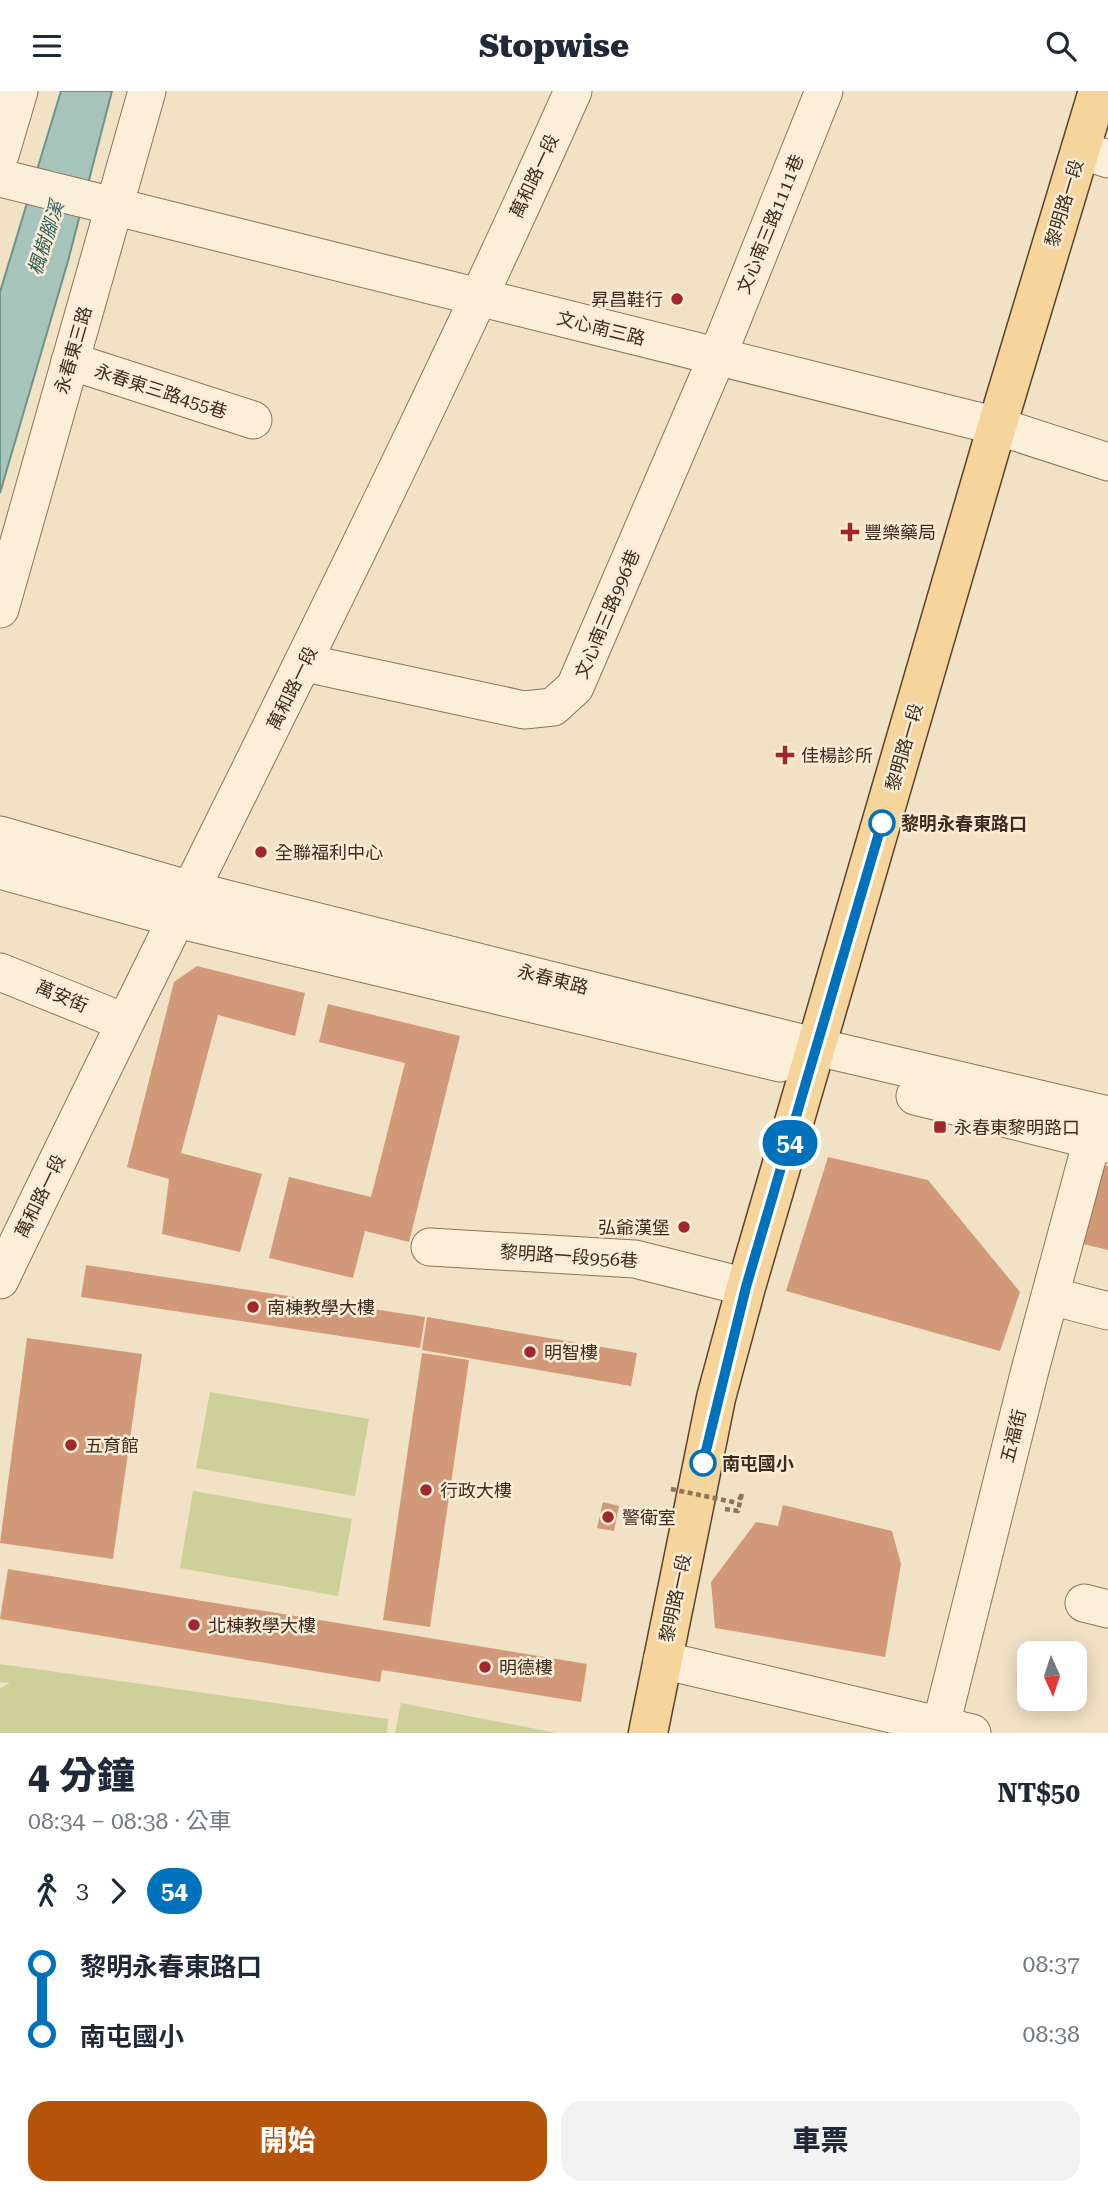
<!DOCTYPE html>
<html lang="zh-TW">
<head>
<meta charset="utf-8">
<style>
  body { margin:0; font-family:"Roboto Serif","Noto Sans TC",serif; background:#f2f2f3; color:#1f2937; height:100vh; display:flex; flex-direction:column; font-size:26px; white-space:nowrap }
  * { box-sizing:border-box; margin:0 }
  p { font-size:23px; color:#747a83 }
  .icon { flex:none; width:38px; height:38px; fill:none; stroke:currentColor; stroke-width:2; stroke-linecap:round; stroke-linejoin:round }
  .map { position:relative; height:1642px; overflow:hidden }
  .side { display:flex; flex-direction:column; background:#fff; flex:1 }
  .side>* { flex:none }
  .badge { padding:0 14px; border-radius:23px; font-size:24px; line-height:46px }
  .needle { width:46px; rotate:177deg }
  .tools { position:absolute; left:1017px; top:1550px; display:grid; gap:14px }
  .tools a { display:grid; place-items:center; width:70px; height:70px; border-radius:14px; background:#fff; box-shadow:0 4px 18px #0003; font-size:35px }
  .map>.badge { position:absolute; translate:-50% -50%; box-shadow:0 0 0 4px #fff }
  .legs { display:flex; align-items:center; gap:10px; height:77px; padding:0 28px; font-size:23px }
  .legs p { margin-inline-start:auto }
  .summary { display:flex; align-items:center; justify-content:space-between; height:119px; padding:0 28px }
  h1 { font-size:38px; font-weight:800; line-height:52px }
  .cta { display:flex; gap:14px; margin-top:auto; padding:14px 28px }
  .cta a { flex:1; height:80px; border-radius:21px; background:#b45309; color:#fff; font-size:28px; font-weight:800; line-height:80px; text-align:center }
  .cta a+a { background:#f2f2f3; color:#1f2937 }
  ul { padding:0 28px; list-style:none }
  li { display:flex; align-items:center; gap:24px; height:70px; font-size:26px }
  li i { display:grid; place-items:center; width:10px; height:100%; margin:0 9px; background:currentColor }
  li i::after { content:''; width:18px; height:18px; margin:-9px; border:5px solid; border-radius:50%; background:#fff }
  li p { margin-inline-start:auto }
  li:first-child i { background:linear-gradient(#0000 50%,currentColor 0) }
  li:last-child i { background:linear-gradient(currentColor 50%,#0000 0) }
  header { display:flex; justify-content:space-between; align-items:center; height:91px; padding:0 28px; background:#fff; font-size:32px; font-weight:800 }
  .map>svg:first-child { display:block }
  .green { fill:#cdd098 }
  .water { fill:#a7c4ba; stroke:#6d9488; stroke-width:2 }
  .building { fill:#d19979 }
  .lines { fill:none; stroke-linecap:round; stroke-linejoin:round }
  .minor-casing { stroke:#8e735a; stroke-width:39 }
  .major-casing { stroke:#5b412e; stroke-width:41 }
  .path { stroke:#8e735a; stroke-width:4.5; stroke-dasharray:5 3.5; stroke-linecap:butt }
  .minor { stroke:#fbefda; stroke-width:37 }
  .major { stroke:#f6d59c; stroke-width:38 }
  .path-bridge { stroke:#8e735a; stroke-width:4.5; stroke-dasharray:5 3.5; stroke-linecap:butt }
  .line-1-casing { stroke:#fff; stroke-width:16 }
  .line-1 { stroke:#0072bc; stroke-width:10 }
  .poi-dot { fill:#a1262d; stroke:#f8ecd6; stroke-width:2.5 }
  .stop-1-dot { fill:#fff; stroke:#0072bc; stroke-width:3.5 }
  .labels { text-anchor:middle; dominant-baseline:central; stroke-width:5; stroke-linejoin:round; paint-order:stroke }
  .street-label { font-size:18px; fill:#3d2c1e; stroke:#f8ecd6 }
  .poi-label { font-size:18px; fill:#3d2c1e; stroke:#f8ecd6; text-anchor:start }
  .stop-label { font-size:18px; font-weight:bold; fill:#3d2c1e; stroke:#f8ecd6; text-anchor:start }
  .water-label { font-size:19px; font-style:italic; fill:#2d5e58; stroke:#f8ecd6 }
</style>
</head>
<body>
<header><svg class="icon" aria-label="menu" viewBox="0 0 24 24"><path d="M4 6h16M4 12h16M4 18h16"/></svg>Stopwise<svg class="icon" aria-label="search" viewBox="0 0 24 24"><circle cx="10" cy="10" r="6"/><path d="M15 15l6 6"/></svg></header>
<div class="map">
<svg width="1108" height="1642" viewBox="0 0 1108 1642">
  <rect width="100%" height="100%" fill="#f1e2c5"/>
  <g class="green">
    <polygon points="210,1301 369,1328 355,1405 196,1377"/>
    <polygon points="193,1400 352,1428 338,1505 180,1477"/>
    <polygon points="0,1573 388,1628 387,1642 0,1642 0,1597 10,1592 0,1591"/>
    <polygon points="401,1612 557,1642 395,1642"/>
  </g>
  <polygon class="water" points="61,0 112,0 68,170 0,402 0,201"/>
  <g class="building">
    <polygon points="197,875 305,902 295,945 218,924 181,1062 262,1083 240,1161 162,1143 169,1088 127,1076 174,891"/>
    <polygon points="328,913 460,945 409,1151 365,1140 353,1187 269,1167 289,1086 371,1106 405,972 319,951"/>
    <polygon points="828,1066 928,1089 1020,1201 1000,1260 786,1200"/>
    <polygon points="1100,1073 1108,1075 1108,1159 1079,1152"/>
    <polygon points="86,1174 425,1226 420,1257 81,1206"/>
    <polygon points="427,1226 637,1262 631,1295 422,1259"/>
    <polygon points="27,1247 142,1263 113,1468 0,1452"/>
    <polygon points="422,1262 469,1269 430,1536 383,1529"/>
    <polygon points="603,1411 619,1415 614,1440 597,1437"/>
    <polygon points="783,1414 892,1440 901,1473 885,1566 715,1537 711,1491 756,1431 778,1435"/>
    <polygon points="8,1478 587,1573 581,1611 382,1579 380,1591 0,1528"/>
  </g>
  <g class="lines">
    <defs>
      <g id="minor">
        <polyline points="1080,59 1108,68"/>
        <polyline points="0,64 19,0"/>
        <polyline points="0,87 997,335 1108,371"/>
        <polyline points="70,270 253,329"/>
        <polyline points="0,518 147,0"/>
        <polyline points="305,572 524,619 553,616 575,596 717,266 824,0"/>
        <polyline points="0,744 191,799 817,956 1108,1024"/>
        <polyline points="0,779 177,828 780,972"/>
        <polyline points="0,881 124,931"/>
        <polyline points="915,1005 1108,1053"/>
        <polyline points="430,1156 635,1168 746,1196"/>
        <path d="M0 1189C190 792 394 402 573 0"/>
        <polyline points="1051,1205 1108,1220"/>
        <polyline points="1084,1512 1108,1518"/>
        <polyline points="662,1569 972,1642"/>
        <polyline points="939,1642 1030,1279 1092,1049"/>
      </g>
      <polyline id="major" points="648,1642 716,1307 746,1196 997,335 1098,0"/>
    </defs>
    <use href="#minor" class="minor-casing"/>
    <use href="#major" class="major-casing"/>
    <polyline class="path" points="725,1418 738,1420 742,1402 738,1412"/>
    <use href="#minor" class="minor"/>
    <use href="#major" class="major"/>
    <polyline class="path-bridge" points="671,1398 738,1412"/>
  </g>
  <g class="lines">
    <defs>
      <polyline id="line-1" points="703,1372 746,1196 882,732"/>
    </defs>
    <use href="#line-1" class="line-1-casing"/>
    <use href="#line-1" class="line-1"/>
  </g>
  <g class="poi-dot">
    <circle cx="677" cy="208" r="7"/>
    <path d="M846.5 430.5h7v7h7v7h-7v7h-7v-7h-7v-7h7z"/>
    <path d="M781.5 653.5h7v7h7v7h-7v7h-7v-7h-7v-7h7z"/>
    <circle cx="261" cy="761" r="7"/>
    <rect x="933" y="1029" width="14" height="14" rx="3.5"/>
    <circle cx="684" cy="1136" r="7"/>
    <circle cx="253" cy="1216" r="7"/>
    <circle cx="530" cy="1261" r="7"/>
    <circle cx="71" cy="1354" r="7"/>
    <circle cx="426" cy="1399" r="7"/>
    <circle cx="608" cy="1426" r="7"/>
    <circle cx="194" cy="1534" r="7"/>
    <circle cx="485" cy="1576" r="7"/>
  </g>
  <g class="stop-1-dot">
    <circle cx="882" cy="732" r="12"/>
    <circle cx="703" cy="1372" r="12"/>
  </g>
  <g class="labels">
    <g class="street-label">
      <text transform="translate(534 85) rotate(-65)">萬和路一段</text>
      <text transform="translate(1064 112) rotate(-73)">黎明路一段</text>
      <text transform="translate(770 133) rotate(-68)">文心南三路1111巷</text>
      <text transform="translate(601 237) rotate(14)">文心南三路</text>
      <text transform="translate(73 259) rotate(-74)">永春東三路</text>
      <text transform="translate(161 300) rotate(18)">永春東三路455巷</text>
      <text transform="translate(607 523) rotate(-67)">文心南三路996巷</text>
      <text transform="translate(292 597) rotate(-64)">萬和路一段</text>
      <text transform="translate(904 656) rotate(-74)">黎明路一段</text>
      <text transform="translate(553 888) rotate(14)">永春東路</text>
      <text transform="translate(62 905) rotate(23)">萬安街</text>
      <text transform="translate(40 1105) rotate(-64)">萬和路一段</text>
      <text transform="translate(569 1165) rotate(4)">黎明路一段956巷</text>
      <text transform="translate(1013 1345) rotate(-76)">五福街</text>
      <text transform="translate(675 1507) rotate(-78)">黎明路一段</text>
    </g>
    <g class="poi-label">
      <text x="663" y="208" text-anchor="end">昇昌鞋行</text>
      <text x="864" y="441">豐樂藥局</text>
      <text x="801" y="664">佳楊診所</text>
      <text x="275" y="761">全聯福利中心</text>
      <text x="954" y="1036">永春東黎明路口</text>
      <text x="670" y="1136" text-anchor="end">弘爺漢堡</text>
      <text x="267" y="1216">南棟教學大樓</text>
      <text x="544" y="1261">明智樓</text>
      <text x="85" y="1354">五育館</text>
      <text x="440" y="1399">行政大樓</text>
      <text x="622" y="1426">警衛室</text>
      <text x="208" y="1534">北棟教學大樓</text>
      <text x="499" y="1576">明德樓</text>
    </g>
    <g class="stop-label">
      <text x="901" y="732">黎明永春東路口</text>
      <text x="722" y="1372">南屯國小</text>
    </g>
    <g class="water-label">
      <text transform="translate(46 147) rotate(-72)">楓樹腳溪</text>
    </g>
  </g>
</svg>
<div class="tools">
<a><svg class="needle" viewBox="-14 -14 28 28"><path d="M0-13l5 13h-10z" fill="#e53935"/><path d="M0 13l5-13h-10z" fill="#747a83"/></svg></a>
</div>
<b class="badge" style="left:790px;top:1052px;background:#0072bc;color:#fff">54</b>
</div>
<section class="side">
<div class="summary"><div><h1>4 分鐘</h1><p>08:34 – 08:38 · 公車</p></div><b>NT$50</b></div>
<div class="legs"><svg class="icon" aria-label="walk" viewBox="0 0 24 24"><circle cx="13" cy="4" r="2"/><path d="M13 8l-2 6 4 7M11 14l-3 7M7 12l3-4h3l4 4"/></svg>3<svg class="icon" aria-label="forward" viewBox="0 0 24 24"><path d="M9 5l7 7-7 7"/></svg><b class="badge" style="background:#0072bc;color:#fff">54</b></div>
<ul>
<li><i style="color:#0072bc"></i><b>黎明永春東路口</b><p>08:37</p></li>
<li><i style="color:#0072bc"></i><b>南屯國小</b><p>08:38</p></li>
</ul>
<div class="cta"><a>開始</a><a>車票</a></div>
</section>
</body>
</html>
